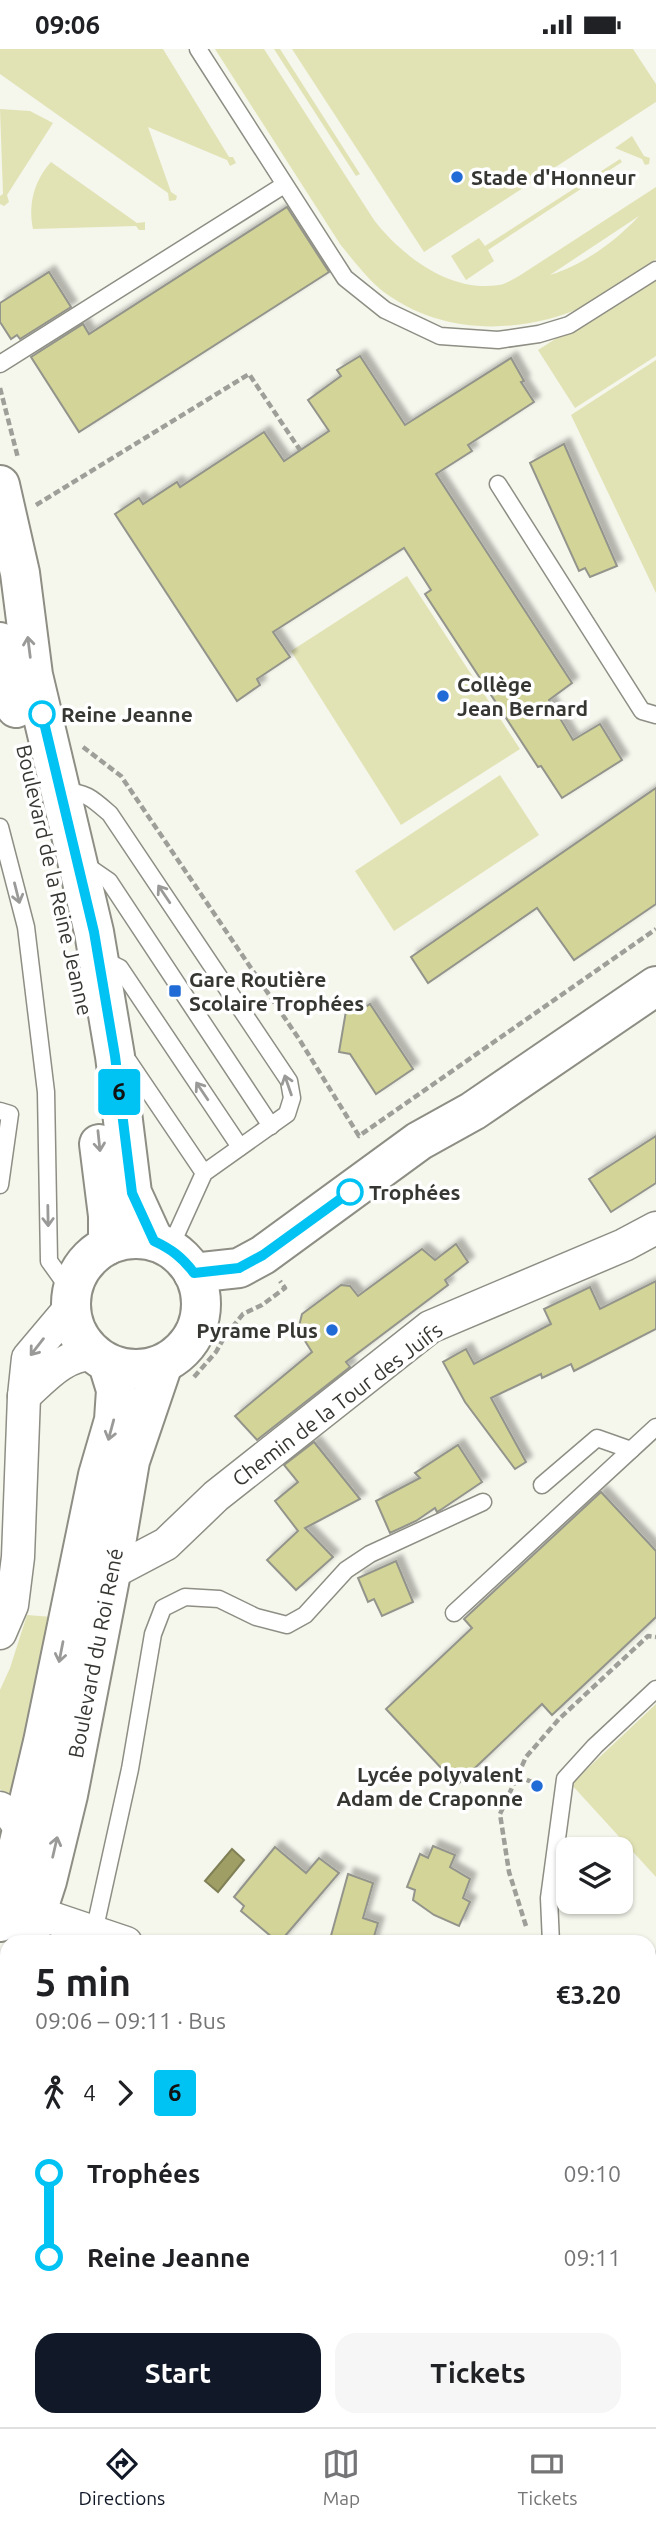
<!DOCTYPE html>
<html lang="en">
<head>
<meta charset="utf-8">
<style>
  body { margin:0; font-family:Ubuntu,sans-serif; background:#f6f6f6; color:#202124; height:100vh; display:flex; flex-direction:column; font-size:26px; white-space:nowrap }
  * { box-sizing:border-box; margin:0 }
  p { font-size:23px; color:#757577 }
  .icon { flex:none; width:38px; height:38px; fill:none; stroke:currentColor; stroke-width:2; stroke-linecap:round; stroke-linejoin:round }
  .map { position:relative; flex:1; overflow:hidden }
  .details { position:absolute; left:0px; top:1886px; width:656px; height:492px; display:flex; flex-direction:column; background:#fff; border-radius:21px 21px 0 0; box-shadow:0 2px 5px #0004 }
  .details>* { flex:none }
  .badge { padding:0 14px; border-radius:5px; font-size:24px; line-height:46px }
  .buttons { position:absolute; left:556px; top:1788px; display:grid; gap:14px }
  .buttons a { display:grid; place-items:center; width:77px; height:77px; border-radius:14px; background:#fff; box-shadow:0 2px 5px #0004; font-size:35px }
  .map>.badge { position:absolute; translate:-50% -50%; box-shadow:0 0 0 4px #fff }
  .legs { display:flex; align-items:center; gap:10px; height:77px; padding:0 35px; font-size:23px }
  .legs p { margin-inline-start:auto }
  .head { display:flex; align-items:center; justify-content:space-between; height:119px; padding:0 35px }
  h1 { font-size:38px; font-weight:700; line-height:52px }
  .cta { display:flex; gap:14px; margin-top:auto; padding:14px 35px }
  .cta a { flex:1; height:80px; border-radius:21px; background:#111827; color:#fff; font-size:28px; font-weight:700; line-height:80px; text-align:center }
  .cta a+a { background:#f6f6f6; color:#202124 }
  ul { padding:0 35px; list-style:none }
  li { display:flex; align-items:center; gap:24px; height:84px; font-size:26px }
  li i { display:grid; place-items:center; width:10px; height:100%; margin:0 9px; background:currentColor }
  li i::after { content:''; width:18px; height:18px; margin:-9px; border:5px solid; border-radius:50%; background:#fff }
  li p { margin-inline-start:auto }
  li:first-child i { background:linear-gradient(#0000 50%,currentColor 0) }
  li:last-child i { background:linear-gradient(currentColor 50%,#0000 0) }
  .status { display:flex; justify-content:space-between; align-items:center; height:49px; padding:0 35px; background:#fff; direction:ltr }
  .status svg { height:19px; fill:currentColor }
  .tabs { display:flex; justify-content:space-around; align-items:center; height:98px; border-top:2px solid #e0e0e0; background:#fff; font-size:19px; color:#757577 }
  .tabs a { display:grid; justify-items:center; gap:4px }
  .tabs .current { color:#111827 }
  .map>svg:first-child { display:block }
  .green { fill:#e2e3b5; fill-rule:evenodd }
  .water { fill:#9f9f65; stroke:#808056; stroke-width:2 }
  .building { fill:#d3d497; stroke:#93948b; stroke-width:2; filter:url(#shadow) }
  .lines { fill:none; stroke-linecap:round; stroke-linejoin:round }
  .service-casing { stroke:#8e8e85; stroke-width:19 }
  .minor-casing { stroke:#8e8e85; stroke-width:35 }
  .secondary-casing { stroke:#8e8e85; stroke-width:42 }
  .path { stroke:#9e9f98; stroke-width:4.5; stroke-dasharray:7 3.5; stroke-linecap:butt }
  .service { stroke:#fff; stroke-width:16 }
  .minor { stroke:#fff; stroke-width:32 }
  .secondary { stroke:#fff; stroke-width:38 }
  .oneway { stroke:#9a9a98 }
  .line-1-casing { stroke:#fff; stroke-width:16 }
  .line-1 { stroke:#00c3f4; stroke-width:10 }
  .poi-dot { fill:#216bd6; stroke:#fff; stroke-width:2.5 }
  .stop-1-dot { fill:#fff; stroke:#00c3f4; stroke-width:3.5 }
  .labels { text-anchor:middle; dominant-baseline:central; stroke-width:7; stroke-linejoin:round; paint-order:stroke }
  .poi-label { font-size:21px; font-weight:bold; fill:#363632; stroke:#fff; text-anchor:start }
  .stop-label { font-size:21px; font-weight:bold; fill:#363632; stroke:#fff; text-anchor:start }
  .street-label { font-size:21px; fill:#363632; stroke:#fff }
</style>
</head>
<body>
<div class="status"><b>09:06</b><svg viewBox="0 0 49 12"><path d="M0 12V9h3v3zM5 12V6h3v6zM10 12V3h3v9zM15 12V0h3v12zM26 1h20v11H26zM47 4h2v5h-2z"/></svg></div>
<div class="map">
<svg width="656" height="2378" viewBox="0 0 656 2378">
  <defs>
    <filter id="shadow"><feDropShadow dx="6" dy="-6" stdDeviation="2" flood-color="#0004"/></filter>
  </defs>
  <rect width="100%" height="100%" fill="#f5f6ec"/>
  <g class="green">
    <polygon points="0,0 163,0 229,108 233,108 236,114 230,117 227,111 148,78 171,143 177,147 176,151 169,152 168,144 0,25"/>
    <path d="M215 0H264L374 171C402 207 450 244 499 236 506 235 513 230 519 227L656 138V210C585 279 462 305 380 240 365 227 353 211 340 195ZM639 167C616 192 583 216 550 226Z"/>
    <polygon points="274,0 280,0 360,125 356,127"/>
    <polygon points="292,0 633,0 656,35 656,53 424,203"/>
    <polygon points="0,60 30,62 53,74 7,146 9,153 4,157 0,155 0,147 3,145"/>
    <polygon points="632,87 644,107 650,109 649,115 645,116 642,110 615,99"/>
    <polygon points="620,110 622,113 488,201 494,212 466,231 451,207 479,189 485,197"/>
    <path d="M51 113 137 174 145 173V181H139L136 177 33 180C28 155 34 132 51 113Z"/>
    <polygon points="656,226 656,307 575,359 538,301"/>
    <polygon points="656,311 656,544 571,366"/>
    <polygon points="407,527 520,700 401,776 291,602"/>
    <polygon points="500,726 539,786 394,882 355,822"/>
    <polygon points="27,1566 52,1568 12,1750 0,1740 0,1641 10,1619"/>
    <polygon points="656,1655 656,1828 571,1735"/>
  </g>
  <polygon class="water" points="232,1800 244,1811 218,1843 205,1832"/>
  <g class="building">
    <polygon points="287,158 329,223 79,383 31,308 83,275 89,285"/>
    <polygon points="49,223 71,258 20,290 17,286 11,290 0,273 0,254"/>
    <polygon points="360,307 405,376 511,309 524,332 521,333 534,353 468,396 472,402 436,425 572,634 549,651 573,691 600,675 622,711 562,749 541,717 538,718 425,545 431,541 404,499 273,583 290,608 257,630 260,636 237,652 115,465 139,449 143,455 177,433 180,438 264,383 284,412 329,382 308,351 341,327 337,321"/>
    <polygon points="564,395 617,517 590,528 585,519 579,522 530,414"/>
    <polygon points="656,739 656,855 574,911 537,859 428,934 411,908"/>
    <polygon points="370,955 413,1020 376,1045 350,1005 339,1003 346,962 358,963"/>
    <polygon points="656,1087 656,1134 611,1163 589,1130"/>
    <polygon points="456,1195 468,1213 445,1231 448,1236 346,1313 350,1318 257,1391 235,1367 312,1303 298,1281 302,1265 341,1236 350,1237 358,1247 422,1200 435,1211"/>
    <polygon points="656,1232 656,1280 574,1322 571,1315 542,1329 541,1325 491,1349 526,1413 515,1420 465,1353 443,1313 466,1300 474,1315 551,1275 544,1260 590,1238 600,1260"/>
    <polygon points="314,1393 360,1450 305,1479 333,1508 296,1541 267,1511 298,1482 275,1452 298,1433 284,1416"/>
    <polygon points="458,1396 482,1433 442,1460 437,1463 435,1459 416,1472 390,1484 376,1452 420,1429 415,1424"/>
    <polygon points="601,1443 656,1502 656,1568 552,1666 542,1655 457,1736 386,1660 472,1579 464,1570"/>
    <polygon points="396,1512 413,1553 382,1567 374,1550 368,1553 358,1529"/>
    <polygon points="433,1797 455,1806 450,1818 470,1830 463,1849 470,1853 459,1877 434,1866 413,1851 415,1841 407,1838 420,1805 428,1809"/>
    <polygon points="275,1798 306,1824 319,1809 339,1824 279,1894 241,1862 244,1857 234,1848"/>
    <polygon points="348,1825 373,1834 363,1869 378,1874 372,1894 329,1894"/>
  </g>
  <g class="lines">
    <defs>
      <g id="service">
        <polyline points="198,0 345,229 385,261 440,287 498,291 539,285 569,276 656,221"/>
        <polyline points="0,315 284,136"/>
        <polyline points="498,435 642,662 656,666"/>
        <path d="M62 742C86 743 92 749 110 765L289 1032 292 1049 287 1065 204 1124 170 1199"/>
        <polyline points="0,778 26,878 46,1043 49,1212 72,1244"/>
        <polyline points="79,822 93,821 109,832 271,1077"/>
        <polyline points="101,914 112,915 120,919 240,1098"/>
        <polyline points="123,1009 129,1013 204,1124"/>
        <polyline points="0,1062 10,1065 0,1136"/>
        <polyline points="542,1436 597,1389 631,1401"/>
        <polyline points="454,1564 656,1378"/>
        <polyline points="94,1883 130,1720 153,1585 163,1559 185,1548 219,1550 256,1568 287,1576 305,1566 346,1521 370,1505 483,1453"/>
        <polyline points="551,1894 549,1849 565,1730 595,1697 656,1640"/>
        <polyline points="0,2358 7,2349"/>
      </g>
      <g id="minor">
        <path d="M24 1347C45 1328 64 1305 94 1305"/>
        <polyline points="111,1524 166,1495 216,1447 430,1278 624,1196 656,1179"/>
        <polyline points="0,1584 12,1556 18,1508 24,1347 28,1309 71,1258"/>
        <polyline points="0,1759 11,1766 22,1781"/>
        <polyline points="37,1864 126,1894"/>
        <polyline points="649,2110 656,2114"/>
        <polyline points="378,2371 393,2378"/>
      </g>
      <g id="secondary">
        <polyline points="0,436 20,524 33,626 94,883 115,1007 132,1144 154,1192"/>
        <polyline points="0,593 16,659"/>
        <polyline points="99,1095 108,1167 108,1196"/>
        <circle cx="136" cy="1255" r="65"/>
        <polyline points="193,1224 239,1219 263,1206 419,1092 473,1062 656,937"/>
        <polyline points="0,1873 43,1693 98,1426 114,1371 116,1341 108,1315"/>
        <polyline points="27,1894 47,1832 68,1746 111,1524 130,1412 163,1315"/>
        <polyline points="0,1978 7,1957"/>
      </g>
    </defs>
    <use href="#service" class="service-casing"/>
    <use href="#minor" class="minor-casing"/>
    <use href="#secondary" class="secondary-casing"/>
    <g class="path">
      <polyline points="0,339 18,409"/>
      <polyline points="36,456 249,325 300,401"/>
      <polyline points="83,698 121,727 299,990 359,1087 656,880"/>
      <polyline points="194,1328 216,1303 225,1287 243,1265 262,1256 285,1239 280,1232"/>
      <polyline points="517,1727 542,1737"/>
      <polyline points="526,1877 509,1823 500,1765 526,1708 559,1670 648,1587 656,1588"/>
      <polyline points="649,1905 656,1903"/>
    </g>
    <use href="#service" class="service"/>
    <use href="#minor" class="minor"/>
    <use href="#secondary" class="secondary"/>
  </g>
  <defs><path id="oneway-shaft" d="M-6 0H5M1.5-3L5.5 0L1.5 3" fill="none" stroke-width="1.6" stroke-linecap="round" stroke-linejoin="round" transform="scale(1.75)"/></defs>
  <g class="oneway">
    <use href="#oneway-shaft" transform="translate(29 598) rotate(-97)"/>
    <use href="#oneway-shaft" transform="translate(17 844) rotate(76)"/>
    <use href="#oneway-shaft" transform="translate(164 845) rotate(-124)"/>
    <use href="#oneway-shaft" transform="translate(288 1036) rotate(-109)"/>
    <use href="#oneway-shaft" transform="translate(202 1042) rotate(-124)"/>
    <use href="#oneway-shaft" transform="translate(99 1092) rotate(84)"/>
    <use href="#oneway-shaft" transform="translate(48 1167) rotate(89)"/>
    <use href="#oneway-shaft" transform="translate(37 1298) rotate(128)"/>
    <use href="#oneway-shaft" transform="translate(111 1381) rotate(105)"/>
    <use href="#oneway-shaft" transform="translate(61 1603) rotate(101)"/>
    <use href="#oneway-shaft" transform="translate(55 1798) rotate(-77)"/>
  </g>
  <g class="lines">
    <defs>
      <path id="line-1" d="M42 665 94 883 115 1007 132 1144 154 1192C171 1200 182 1208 194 1224L239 1219 263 1206 350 1143"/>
    </defs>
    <use href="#line-1" class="line-1-casing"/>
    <use href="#line-1" class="line-1"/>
  </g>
  <g class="poi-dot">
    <circle cx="457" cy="128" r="7"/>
    <circle cx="443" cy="647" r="7"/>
    <rect x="168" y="935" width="14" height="14" rx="3.5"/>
    <circle cx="332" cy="1281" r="7"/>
    <circle cx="537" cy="1737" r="7"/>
  </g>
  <g class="stop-1-dot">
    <circle cx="42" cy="665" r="12"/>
    <circle cx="350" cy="1143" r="12"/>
  </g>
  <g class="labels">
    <g class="poi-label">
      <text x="471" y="128">Stade d'Honneur</text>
      <text x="457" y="635">Collège<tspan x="457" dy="24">Jean Bernard</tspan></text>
      <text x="189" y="930">Gare Routière<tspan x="189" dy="24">Scolaire Trophées</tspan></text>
      <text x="318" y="1281" text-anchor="end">Pyrame Plus</text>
      <text x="523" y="1725" text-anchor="end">Lycée polyvalent<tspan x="523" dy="24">Adam de Craponne</tspan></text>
    </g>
    <g class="stop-label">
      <text x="61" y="665">Reine Jeanne</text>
      <text x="369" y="1143">Trophées</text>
    </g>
    <g class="street-label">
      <text transform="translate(55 831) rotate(77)">Boulevard de la Reine Jeanne</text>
      <text transform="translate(337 1355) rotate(-37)">Chemin de la Tour des Juifs</text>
      <text transform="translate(95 1604) rotate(-79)">Boulevard du Roi René</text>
    </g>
  </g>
</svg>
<div class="buttons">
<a><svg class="icon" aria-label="layers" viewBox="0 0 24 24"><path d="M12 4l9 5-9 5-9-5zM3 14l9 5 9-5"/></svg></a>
</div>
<b class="badge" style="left:119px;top:1043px;background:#00c3f4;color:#111">6</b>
<section class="details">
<div class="head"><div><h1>5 min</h1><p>09:06 – 09:11 · Bus</p></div><b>€3.20</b></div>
<div class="legs"><svg class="icon" aria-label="walk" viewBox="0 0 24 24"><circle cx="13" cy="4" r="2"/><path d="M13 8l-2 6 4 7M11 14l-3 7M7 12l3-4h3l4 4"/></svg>4<svg class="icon" aria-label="forward" viewBox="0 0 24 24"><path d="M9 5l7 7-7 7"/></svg><b class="badge" style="background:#00c3f4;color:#111">6</b></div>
<ul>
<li><i style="color:#00c3f4"></i><b>Trophées</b><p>09:10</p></li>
<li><i style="color:#00c3f4"></i><b>Reine Jeanne</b><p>09:11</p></li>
</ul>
<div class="cta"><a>Start</a><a>Tickets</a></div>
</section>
</div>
<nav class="tabs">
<a class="current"><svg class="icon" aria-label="directions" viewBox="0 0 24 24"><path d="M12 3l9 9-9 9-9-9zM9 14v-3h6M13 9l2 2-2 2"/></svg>Directions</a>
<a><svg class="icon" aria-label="map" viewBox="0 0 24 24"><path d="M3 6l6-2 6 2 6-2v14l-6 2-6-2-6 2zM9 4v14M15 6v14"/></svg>Map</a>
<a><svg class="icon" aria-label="tickets" viewBox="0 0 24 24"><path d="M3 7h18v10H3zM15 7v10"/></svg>Tickets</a>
</nav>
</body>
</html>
